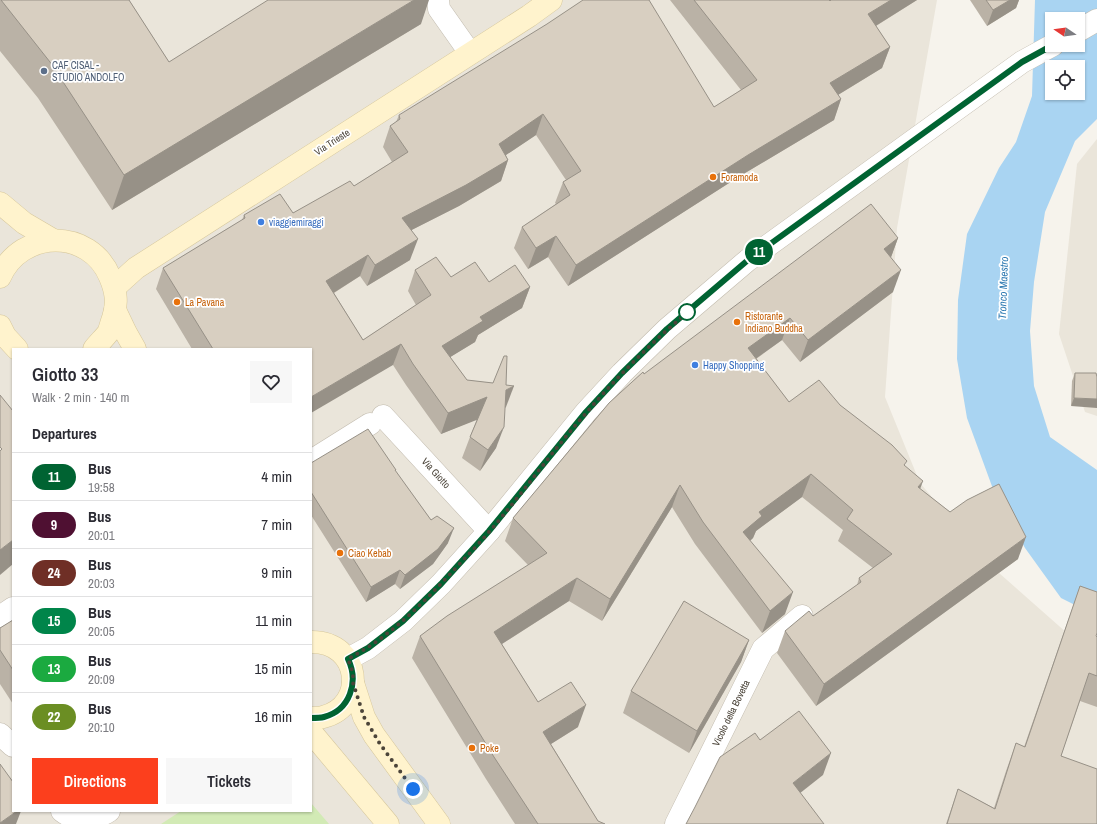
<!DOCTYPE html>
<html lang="en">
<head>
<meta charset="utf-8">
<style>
  body { margin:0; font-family:"Archivo Narrow",sans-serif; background:#f7f7f7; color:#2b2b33; height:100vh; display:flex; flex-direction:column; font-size:15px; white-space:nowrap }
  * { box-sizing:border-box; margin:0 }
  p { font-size:13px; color:#7c7c81 }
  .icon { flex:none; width:22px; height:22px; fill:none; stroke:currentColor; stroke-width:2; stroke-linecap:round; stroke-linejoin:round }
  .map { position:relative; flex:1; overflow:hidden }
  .side { position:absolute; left:12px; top:348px; width:300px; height:464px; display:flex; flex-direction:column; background:#fff; border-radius:0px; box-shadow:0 1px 3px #0004 }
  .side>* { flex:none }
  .badge { padding:0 8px; border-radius:13px; font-size:14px; line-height:26px }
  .needle { width:26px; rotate:283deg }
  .tools { position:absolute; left:1045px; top:12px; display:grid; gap:8px }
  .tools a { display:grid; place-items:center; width:40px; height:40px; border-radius:0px; background:#fff; box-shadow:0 1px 3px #0004; font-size:20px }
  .you { position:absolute; width:20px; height:20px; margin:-10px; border:3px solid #fff; border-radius:50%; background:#1a73e8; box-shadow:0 0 0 6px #1a73e833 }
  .map>.badge { position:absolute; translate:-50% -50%; box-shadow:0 0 0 2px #fff }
  h2 { padding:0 20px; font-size:15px; line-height:36px }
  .round { display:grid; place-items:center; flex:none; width:42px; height:42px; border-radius:0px; background:#f7f7f7 }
  .headline { display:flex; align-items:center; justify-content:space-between; height:68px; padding:0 20px }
  h1 { font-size:19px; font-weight:600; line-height:30px }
  .button { display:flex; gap:8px; margin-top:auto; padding:8px 20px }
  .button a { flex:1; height:46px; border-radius:0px; background:#fc3f1d; color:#fff; font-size:16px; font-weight:600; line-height:46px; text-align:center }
  .button a+a { background:#f7f7f7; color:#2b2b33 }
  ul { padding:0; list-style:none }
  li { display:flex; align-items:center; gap:12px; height:48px; padding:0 20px; border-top:1px solid #e1e1e2 }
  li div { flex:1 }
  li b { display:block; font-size:15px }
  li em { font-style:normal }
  li .badge { min-width:44px; font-weight:700; text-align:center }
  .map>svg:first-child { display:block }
  .residential { fill:#eae5da; fill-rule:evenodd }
  .green { fill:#d2eab5 }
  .water { fill:#a9d4f2; fill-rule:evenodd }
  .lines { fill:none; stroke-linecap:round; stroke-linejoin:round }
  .street-casing { stroke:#c2bbae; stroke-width:23 }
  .secondary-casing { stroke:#d6c79b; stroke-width:23 }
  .street { stroke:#fff; stroke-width:22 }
  .secondary { stroke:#fff3cd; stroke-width:22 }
  .wall { fill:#bab2a6 }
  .shaded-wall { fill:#979187 }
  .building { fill:#d8cfc1; stroke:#979187 }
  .line-casing { stroke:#fff; stroke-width:9 }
  .line { stroke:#006332; stroke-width:6 }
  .walk { stroke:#4b4439; stroke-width:4; stroke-dasharray:0 7.2 }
  .service-dot { fill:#5c6f8a; stroke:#fff; stroke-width:1.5 }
  .food-dot { fill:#e8710a; stroke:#fff; stroke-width:1.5 }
  .shop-dot { fill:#3f7fe0; stroke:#fff; stroke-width:1.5 }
  .stop-dot { fill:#fff; stroke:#006332; stroke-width:2 }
  .labels { text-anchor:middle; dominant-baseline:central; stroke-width:3.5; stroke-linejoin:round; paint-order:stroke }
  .service-label { font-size:10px; fill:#4e5e75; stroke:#fff; text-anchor:start }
  .street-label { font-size:10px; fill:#4b4439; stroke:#fff }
  .food-label { font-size:10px; fill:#c56008; stroke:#fff; text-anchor:start }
  .shop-label { font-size:10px; fill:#366cbe; stroke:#fff; text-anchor:start }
  .water-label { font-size:11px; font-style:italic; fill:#2e7ab2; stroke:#fff }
</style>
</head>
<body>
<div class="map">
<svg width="1097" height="824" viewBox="0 0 1097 824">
  <rect width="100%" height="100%" fill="#f6f3ec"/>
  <g class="residential">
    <path d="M0 0H937L897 228 885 397 920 483 990 565 1076 641 1097 643V824H0ZM13 349H311V811H13Z"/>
    <polygon points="1097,139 1097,416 1085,412 1059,334 1077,164"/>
  </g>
  <polygon class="green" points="311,803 329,824 161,824 181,811 311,811"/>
  <path class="water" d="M1035 0H1097V119L1075 141 1045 212 1034 282 1030 331 1034 386 1050 437 1097 470V616L1061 598 1025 548 993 489 967 418 957 359 958 300 967 234 999 168 1016 142 1032 96ZM1052 19H1078V45H1052ZM1052 67H1078V93H1052Z"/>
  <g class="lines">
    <defs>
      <g id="street">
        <polyline points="438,0 439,9 470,53"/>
        <polyline points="1078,31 1097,20"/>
        <polyline points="383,416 489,531"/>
        <polyline points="311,461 370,424"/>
        <polyline points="0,617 13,608"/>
        <polyline points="348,659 368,648 403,621 441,584 489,531 586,412 622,373 667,329 748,260 1022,62 1053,45"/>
        <polyline points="0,734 13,746"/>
        <path d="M62 811C79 824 91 822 109 811"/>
        <polyline points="676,824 763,649 802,616"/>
      </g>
      <g id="secondary">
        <polyline points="0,203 24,223 53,240"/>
        <path d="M0 277C21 229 90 228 110 277 116 291 118 303 113 318 111 323 110 329 108 333 104 338 98 344 94 349"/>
        <polyline points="115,287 136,268 529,16 551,0"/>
        <polyline points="115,310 126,333 135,349"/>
        <polyline points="0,326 5,336 17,349"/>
        <path d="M311 642C361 641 368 706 323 717 320 718 315 718 311 718"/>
        <polyline points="353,683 364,717 374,735 439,824"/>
        <polyline points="311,732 388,824"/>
      </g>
    </defs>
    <use href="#street" class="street-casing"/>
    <use href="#secondary" class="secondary-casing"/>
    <use href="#street" class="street"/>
    <use href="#secondary" class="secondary"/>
  </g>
  <g class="wall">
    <polygon points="0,0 129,0 169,62 421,24 112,210 38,98 0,51"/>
    <polygon points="670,0 829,0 830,1 831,0 917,0 876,26 890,47 882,68 838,95 841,99 834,120 740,176 568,286 548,257 528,269 514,248 522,227 556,204 555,203 563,182 566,180 536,135 506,155 508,160 501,181 459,206 411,230 410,260 367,286 360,276 334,293 363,340 416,305 408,291 415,270 451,277 530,287 522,308 478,335 475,342 450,357 467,380 506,385 506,407 505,408 496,448 480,471 462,458 470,437 477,419 441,434 406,385 393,365 311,349 192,349 156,289 163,268 242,220 244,215 293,213 354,186 392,162 383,147 390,126 396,122 399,115 714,107 741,90"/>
    <polygon points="970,0 1019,0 1016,8 987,26"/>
    <polygon points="898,238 891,257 893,292 800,362 782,340 756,359 789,402 840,405 905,466 920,489 950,512 1018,559 816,706 777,653 785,631 813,616 857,585 859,578 873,568 838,541 843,530 802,497 756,531 753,538 750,541 785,614 762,633 695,544 672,507 602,621 569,601 502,644 538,702 578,727 551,744 598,821 605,824 515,824 486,779 412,658 420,636 528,565 505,541 513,518 644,374"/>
    <polygon points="1075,373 1096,373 1071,406 1072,381"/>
    <polygon points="311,463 395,471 448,543 433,564 400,589 395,584 366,602 311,515"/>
    <polygon points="1080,586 1097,592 1097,634 1096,636 1097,637 1097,707 1080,701 1061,756 1097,824 946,824 958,789 994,808 1006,771 1016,743 1024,747"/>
    <polygon points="13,620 13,704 0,684 0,628"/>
    <polygon points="749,640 741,662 689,753 623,713 631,691"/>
  </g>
  <g class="shaded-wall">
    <polygon points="414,0 429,0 421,24 112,210 124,175"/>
    <polygon points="891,0 917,0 861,35 868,14"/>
    <polygon points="1010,0 1019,0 1016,8 987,26 993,10"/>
    <polygon points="890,47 882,68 823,104 830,83"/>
    <polygon points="841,99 834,120 740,176 568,286 576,265 748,155"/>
    <polygon points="543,114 536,135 491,165 499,144"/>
    <polygon points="508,160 501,181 459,206 394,239 402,218"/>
    <polygon points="556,236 548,257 528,269 536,248"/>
    <polygon points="898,238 890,260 884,249"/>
    <polygon points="418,239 410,260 367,286 375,265"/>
    <polygon points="368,255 360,276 319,302 326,281"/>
    <polygon points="901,270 893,292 800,362 808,340"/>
    <polygon points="530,287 522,308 478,335 475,342 434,367 442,346 480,317"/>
    <polygon points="790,318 782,340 740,370 748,348"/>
    <polygon points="401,344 393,365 311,413 311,397"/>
    <polygon points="514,386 506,407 498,411 506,390"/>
    <polygon points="487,397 479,419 441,434 448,413"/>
    <polygon points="1074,398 1097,399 1097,408 1071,406"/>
    <polygon points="504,427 496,448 480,471 488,450"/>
    <polygon points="811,474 802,497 756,531 753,538 735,554 743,532 759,512"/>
    <polygon points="923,481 915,503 918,487"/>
    <polygon points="680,485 672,507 602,621 610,599"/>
    <polygon points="454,528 448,543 433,564 400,589 405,575"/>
    <polygon points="1026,537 1018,559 816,706 824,684"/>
    <polygon points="13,540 13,564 0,575 0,550"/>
    <polygon points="400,570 395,584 366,602 371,587"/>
    <polygon points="577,578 569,601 486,654 494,632"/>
    <polygon points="793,592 785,614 762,633 770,611"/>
    <polygon points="749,640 741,662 689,753 697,731"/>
    <polygon points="586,705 578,727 535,754 543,732"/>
    <polygon points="831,753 823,775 785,805 793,783"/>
    <polygon points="17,811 21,811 16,824 0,824 0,823"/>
  </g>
  <g class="building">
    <polygon points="1,0 129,0 169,62 268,0 414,0 124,175 50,62"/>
    <polygon points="583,0 649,0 714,107 757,80 694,0 829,0 830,1 831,0 891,0 868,14 890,47 830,83 841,99 748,155 576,265 556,236 536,248 522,227 570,195 563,182 581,171 543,114 499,144 508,160 466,185 402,218 418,239 375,265 368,255 326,281 363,340 431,295 415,270 436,257 451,277 475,262 489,282 515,265 530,287 480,317 483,321 442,346 467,380 493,383 504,356 507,356 506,385 514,386 506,390 504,427 488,450 470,437 487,397 448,413 413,364 401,344 311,397 311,349 213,349 163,268 245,218 244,215 280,194 293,213 350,181 354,186 408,152 390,126 400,119 399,115 547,24"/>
    <polygon points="986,0 1010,0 993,10"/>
    <polygon points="871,204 898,238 884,249 901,270 808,340 790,318 748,348 789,402 819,380 840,405 892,445 907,461 904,465 923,481 918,487 950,512 967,500 999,484 1026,537 824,684 785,631 809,611 813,616 861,582 859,578 892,554 847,519 853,510 811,474 759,512 762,516 743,532 793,592 770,611 703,522 680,485 610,599 577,578 494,632 538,702 571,682 586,705 543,732 598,821 605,824 538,824 494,757 420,636 447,616 547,553 513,518 609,403 643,372 644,374"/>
    <polygon points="1075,373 1096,373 1097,377 1097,399 1074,398"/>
    <polygon points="0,395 13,411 13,540 0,550 0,451 2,449 0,447"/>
    <polygon points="368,429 396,470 395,470 431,520 437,516 454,528 438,549 405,575 400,570 371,587 311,492 311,463"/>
    <polygon points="1080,586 1097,592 1097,633 1096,636 1097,637 1097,676 1089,673 1061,756 1097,769 1097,824 947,824 958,789 995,809 1016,743 1025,747"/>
    <polygon points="684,601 749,640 697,731 631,691"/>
    <polygon points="13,620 13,670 0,650 0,628"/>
    <polygon points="799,711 831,753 793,783 824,824 686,824 695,807 720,757 755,733 760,740"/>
    <polygon points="0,764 13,782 13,811 17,811 0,823"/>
  </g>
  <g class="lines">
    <defs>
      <path id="line" d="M311 718C315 718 320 718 324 717 350 710 359 682 348 659L368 648 403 621 441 584 489 531 586 412 622 373 667 329 748 260 1022 62 1053 45"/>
    </defs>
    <use href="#line" class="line-casing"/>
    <use href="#line" class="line"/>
    <path class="walk" d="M413 789 380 744 364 717 353 683V673L348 659C391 636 421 605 454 570 466 557 478 545 489 532 523 493 553 450 587 412 618 376 652 342 688 312H687"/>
  </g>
  <circle class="service-dot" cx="44" cy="71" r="4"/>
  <g class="food-dot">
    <circle cx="713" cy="177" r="4"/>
    <circle cx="177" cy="302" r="4"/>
    <circle cx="737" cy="322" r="4"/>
    <circle cx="340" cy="553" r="4"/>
    <circle cx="472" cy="748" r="4"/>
  </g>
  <g class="shop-dot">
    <circle cx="261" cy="222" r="4"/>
    <circle cx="695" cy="365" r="4"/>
  </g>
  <circle class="stop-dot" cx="687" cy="312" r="8"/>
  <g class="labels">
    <g class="service-label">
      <text x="52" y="65">CAF CISAL -<tspan x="52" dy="12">STUDIO ANDOLFO</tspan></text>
    </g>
    <g class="street-label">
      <text transform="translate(332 142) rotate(-33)">Via Trieste</text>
      <text transform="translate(436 473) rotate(48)">Via Giotto</text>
      <text transform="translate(731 713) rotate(-64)">Vicolo della Bovetta</text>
    </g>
    <g class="food-label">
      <text x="721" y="177">Foramoda</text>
      <text x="185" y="302">La Pavana</text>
      <text x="745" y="316">Ristorante<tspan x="745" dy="12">Indiano Buddha</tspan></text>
      <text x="348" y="553">Ciao Kebab</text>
      <text x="480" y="748">Poke</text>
    </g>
    <g class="shop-label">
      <text x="269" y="222">viaggiemiraggi</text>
      <text x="703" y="365">Happy Shopping</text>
    </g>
    <g class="water-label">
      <text transform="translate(1003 288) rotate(-88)">Tronco Maestro</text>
    </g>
  </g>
</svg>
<div class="tools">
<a><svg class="needle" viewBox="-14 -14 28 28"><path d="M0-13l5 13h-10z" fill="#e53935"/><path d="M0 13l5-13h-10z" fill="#7c7c81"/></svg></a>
<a><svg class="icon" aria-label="locate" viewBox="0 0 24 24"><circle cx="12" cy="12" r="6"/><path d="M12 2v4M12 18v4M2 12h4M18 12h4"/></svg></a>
</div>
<div class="you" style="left:413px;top:789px"></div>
<b class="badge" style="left:759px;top:252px;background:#006332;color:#fff">11</b>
<section class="side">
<div class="headline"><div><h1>Giotto 33</h1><p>Walk · 2 min · 140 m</p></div><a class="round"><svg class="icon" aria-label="heart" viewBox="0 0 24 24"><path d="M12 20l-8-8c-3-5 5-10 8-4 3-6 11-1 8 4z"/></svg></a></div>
<h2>Departures</h2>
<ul>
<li><span class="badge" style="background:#006332;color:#fff">11</span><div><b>Bus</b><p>19:58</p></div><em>4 min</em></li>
<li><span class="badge" style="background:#4f1032;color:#fff">9</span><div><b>Bus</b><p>20:01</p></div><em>7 min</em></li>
<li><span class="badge" style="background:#6f2f26;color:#fff">24</span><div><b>Bus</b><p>20:03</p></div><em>9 min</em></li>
<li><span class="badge" style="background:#00854a;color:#fff">15</span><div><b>Bus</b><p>20:05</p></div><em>11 min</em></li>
<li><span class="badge" style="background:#1baa40;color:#fff">13</span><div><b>Bus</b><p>20:09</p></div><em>15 min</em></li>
<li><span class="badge" style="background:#6b8e23;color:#fff">22</span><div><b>Bus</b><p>20:10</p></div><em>16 min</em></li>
</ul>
<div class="button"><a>Directions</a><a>Tickets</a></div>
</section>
</div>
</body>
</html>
